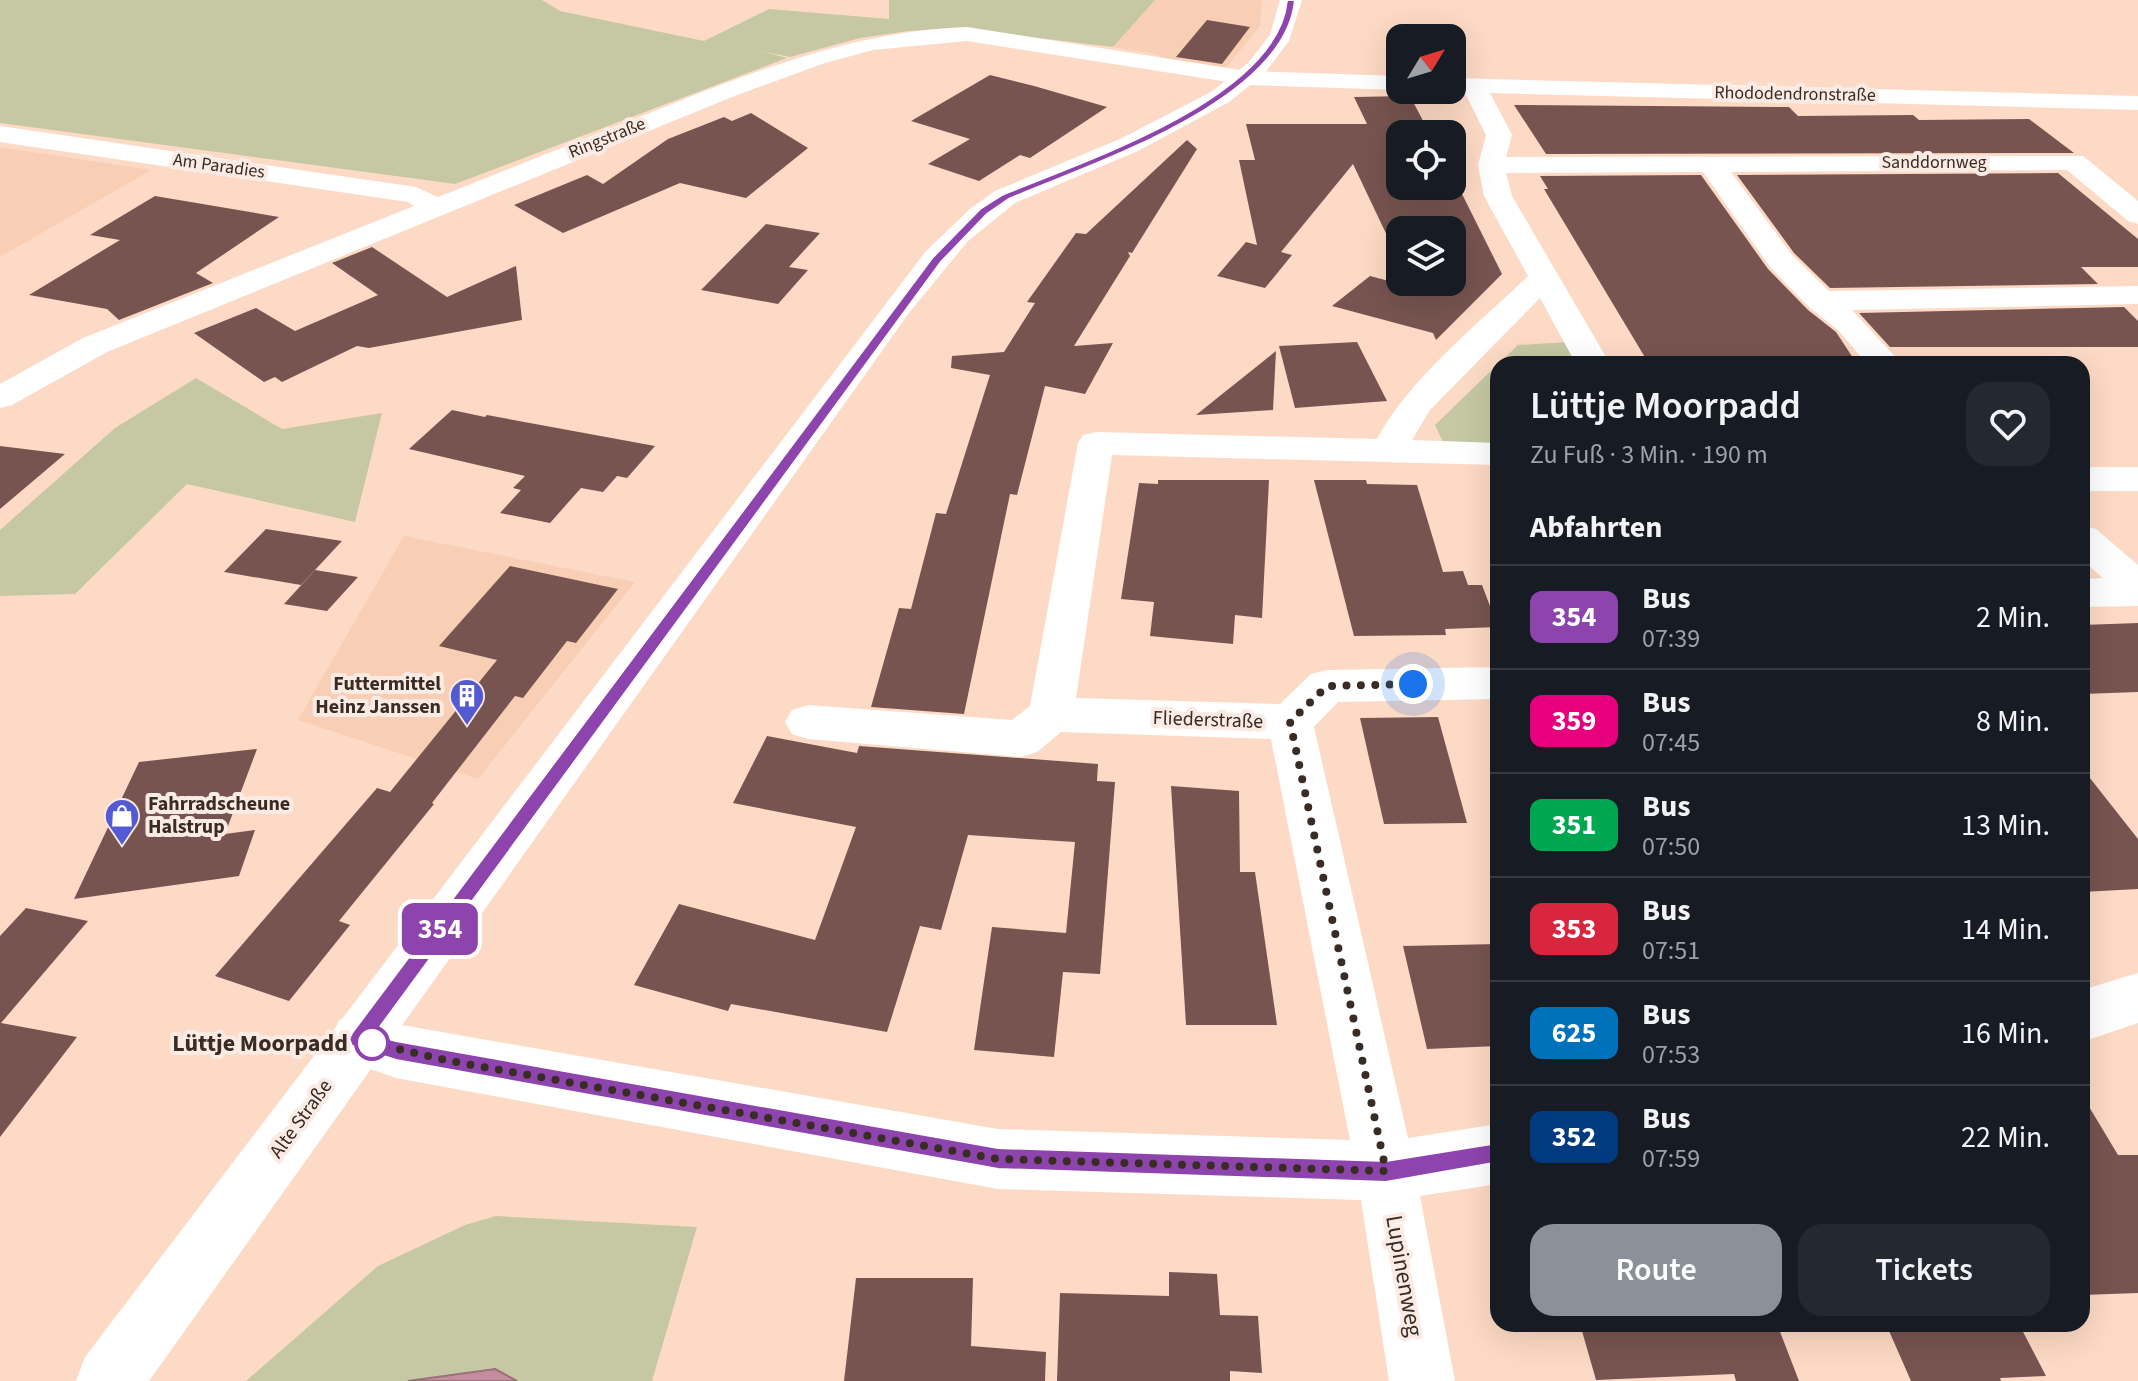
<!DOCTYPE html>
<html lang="de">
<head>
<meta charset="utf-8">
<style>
  body { margin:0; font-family:"Source Sans 3",sans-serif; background:#242831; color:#f1f3f6; height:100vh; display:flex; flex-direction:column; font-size:30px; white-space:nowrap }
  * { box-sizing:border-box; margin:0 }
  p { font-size:26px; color:#9ea1a6 }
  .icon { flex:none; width:44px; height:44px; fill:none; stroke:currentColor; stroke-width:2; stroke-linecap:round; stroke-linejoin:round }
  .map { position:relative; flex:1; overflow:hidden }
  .sheet { position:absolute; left:1490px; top:356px; width:600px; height:976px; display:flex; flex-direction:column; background:#171b24; border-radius:24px; box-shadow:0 8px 32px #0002 }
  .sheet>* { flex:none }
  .badge { padding:0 16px; border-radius:12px; font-size:28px; line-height:52px }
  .needle { width:52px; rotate:52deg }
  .controls { position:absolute; left:1386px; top:24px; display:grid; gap:16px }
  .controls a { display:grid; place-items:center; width:80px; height:80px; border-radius:16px; background:#171b24; box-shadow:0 8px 32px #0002; font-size:40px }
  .you { position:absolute; width:40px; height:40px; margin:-20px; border:6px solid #fff; border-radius:50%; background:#1a73e8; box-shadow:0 0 0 12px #1a73e833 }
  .map>.badge { position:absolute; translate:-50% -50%; box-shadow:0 0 0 4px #fff }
  h2 { padding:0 40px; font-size:30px; line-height:72px }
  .round { display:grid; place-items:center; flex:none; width:84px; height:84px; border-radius:24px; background:#242831 }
  .headline { display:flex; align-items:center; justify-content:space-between; height:136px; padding:0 40px }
  h1 { font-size:38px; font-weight:600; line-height:60px }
  .cta { display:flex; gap:16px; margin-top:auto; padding:16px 40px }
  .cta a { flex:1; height:92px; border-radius:24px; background:#8c9099; color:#fff; font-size:32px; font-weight:600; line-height:92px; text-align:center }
  .cta a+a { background:#242831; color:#f1f3f6 }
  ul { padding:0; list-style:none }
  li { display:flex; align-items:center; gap:24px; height:104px; padding:0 40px; border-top:2px solid #363941 }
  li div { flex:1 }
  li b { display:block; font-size:30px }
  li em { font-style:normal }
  li .badge { min-width:88px; font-weight:700; text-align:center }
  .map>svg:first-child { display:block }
  .built { fill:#f8cfb5 }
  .green { fill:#c6c8a4 }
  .water { fill:#c48d9e; stroke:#9a7079; stroke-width:2 }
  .building { fill:#775450 }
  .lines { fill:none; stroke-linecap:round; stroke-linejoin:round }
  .street { fill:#fff; fill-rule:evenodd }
  .secondary { fill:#fff; fill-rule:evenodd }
  .line { fill:#8e44ad; stroke:#fff; stroke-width:2 }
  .walk { stroke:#392c24; stroke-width:8; stroke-dasharray:0 14.4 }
  .stop-dot { fill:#fff; stroke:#8e44ad; stroke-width:4 }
  .labels { text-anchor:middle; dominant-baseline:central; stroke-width:8; stroke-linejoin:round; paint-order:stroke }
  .far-street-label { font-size:18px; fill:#392c24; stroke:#faece4 }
  .poi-label { font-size:20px; font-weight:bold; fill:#392c24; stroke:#faece4; text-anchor:end }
  .street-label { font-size:20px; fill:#392c24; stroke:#faece4 }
  .near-stop-label { font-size:24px; font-weight:bold; fill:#392c24; stroke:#faece4; text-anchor:end }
  .near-street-label { font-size:24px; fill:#392c24; stroke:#faece4 }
</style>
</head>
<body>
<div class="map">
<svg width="2138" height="1381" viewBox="0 0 2138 1381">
  <rect width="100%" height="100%" fill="#fddac5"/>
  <g class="built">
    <polygon points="1155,0 1262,0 1260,26 1226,68 1167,60 1156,54 1113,47"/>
    <polygon points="0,147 151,170 0,257"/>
    <polygon points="404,536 635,582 478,779 298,720"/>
  </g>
  <g class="green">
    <polygon points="0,0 542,0 560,11 704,41 769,9 889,19 889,0 1155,0 1113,47 956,28 909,31 860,38 790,57 760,51 787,58 455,184 0,123"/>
    <polygon points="1569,342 1581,364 1498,364 1518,345"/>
    <polygon points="1498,364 1498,443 1444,444 1435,425"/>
    <polygon points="196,378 282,429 382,413 355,522 187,484 75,594 0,596 0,530 115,428"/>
    <polygon points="496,1216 697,1227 652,1381 517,1381 495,1369 408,1381 246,1381 378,1266 465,1225"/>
  </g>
  <polygon class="water" points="495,1369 517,1381 408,1381"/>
  <g class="building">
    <polygon points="1207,20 1250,27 1222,64 1176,57"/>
    <polygon points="990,75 1034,86 1107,107 1030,158 1020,155 979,181 928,164 970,139 911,121"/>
    <polygon points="1410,96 1430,134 1400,134 1400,186 1452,186 1452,174 1502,274 1436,340 1433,333 1332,306 1370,276 1412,287 1409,282 1452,282 1452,230 1400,230 1400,263 1353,164 1281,252 1292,255 1265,288 1217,276 1246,242 1257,245 1239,160 1255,160 1246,124 1367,124 1354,97"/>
    <polygon points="1514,105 1789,107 1798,116 1913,115 1919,120 2029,119 2074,153 1546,154"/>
    <polygon points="751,113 808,148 746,198 680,183 563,233 514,205 587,175 603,184 668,139 724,117 732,121"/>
    <polygon points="1187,140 1197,149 1132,253 1128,252 1130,256 1074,346 1113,343 1085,394 1045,386 1017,495 1010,494 964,714 871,707 899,608 911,609 936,513 946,514 990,375 951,368 952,356 1004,352 1035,303 1027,302 1076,233 1086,234"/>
    <polygon points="2058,173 2138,239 2138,267 2081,267 2098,284 1830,288 1794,253 1737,175"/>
    <polygon points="1701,175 1768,269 1808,310 1836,332 1857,364 1649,364 1544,189 1548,189 1540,176"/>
    <polygon points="155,196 279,217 196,273 213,283 119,320 107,309 29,295 120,240 90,235"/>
    <polygon points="766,224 820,233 789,267 808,270 778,304 701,290"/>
    <polygon points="372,247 447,297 516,266 522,320 369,348 357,346 282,382 275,377 264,382 194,333 256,308 295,331 378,295 332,263"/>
    <polygon points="2124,307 2138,321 2138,347 1890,347 1859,313"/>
    <polygon points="1357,342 1387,401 1295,408 1279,346"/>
    <polygon points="1276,351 1273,410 1196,415"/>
    <polygon points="452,410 485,417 487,415 655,446 627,478 617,476 603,492 581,488 550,523 500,513 521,490 513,488 525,476 409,449"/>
    <polygon points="0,446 65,454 0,509"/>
    <polygon points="1158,480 1269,480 1262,618 1235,615 1233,644 1150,636 1154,602 1121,599 1139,483 1158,484"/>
    <polygon points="1314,480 1366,480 1367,484 1417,485 1443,572 1463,571 1468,585 1482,585 1498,627 1445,629 1446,635 1354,636"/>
    <polygon points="266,529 342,541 301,585 224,572"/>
    <polygon points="510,566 618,589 576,643 567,641 523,698 515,696 432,803 434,804 339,921 350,925 289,1001 215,976 377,788 390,792 497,660 439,646"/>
    <polygon points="315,570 358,577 327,611 284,604"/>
    <polygon points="2138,623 2138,692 2082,694 2082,625"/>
    <polygon points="1438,717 1467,823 1384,824 1360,718"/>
    <polygon points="767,736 857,753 859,746 1098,764 1097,781 1115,782 1100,974 1063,972 1054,1057 974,1050 992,927 1066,933 1075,842 968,835 941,930 920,926 887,1032 731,1004 728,1011 634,985 679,904 815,940 856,827 733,803"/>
    <polygon points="257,749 225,834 255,830 239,876 74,899 139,762"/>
    <polygon points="2082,768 2138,839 2138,889 2082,892"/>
    <polygon points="1171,786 1239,791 1240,872 1255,872 1277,1025 1186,1025"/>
    <polygon points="26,908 88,921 1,1023 77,1037 0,1137 0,936"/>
    <polygon points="1498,944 1498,1046 1427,1049 1403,946"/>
    <polygon points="2082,1095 2118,1155 2138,1155 2138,1293 2082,1295"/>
    <polygon points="1169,1272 1217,1274 1220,1315 1258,1316 1262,1373 1230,1371 1230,1381 1057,1381 1060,1293 1169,1296"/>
    <polygon points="856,1278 973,1278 971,1346 1046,1352 1045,1381 844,1381"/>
    <polygon points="1580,1324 1777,1324 1799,1381 1736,1381 1734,1374 1596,1380"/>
    <polygon points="1886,1324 2019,1324 2046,1376 2000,1378 2001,1381 1911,1381"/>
  </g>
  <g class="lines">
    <g class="street">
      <path d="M967 27 1247 71 1400 76 1401 90 1247 85 967 41 873 50 825 63 737 95 107 352 12 405 0 408V384L83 338 414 206 408 202 0 142V126L416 187 438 197C509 169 581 140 652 112 755 71 855 31 967 27Z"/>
      <path d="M1452 78 2138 96V110L1490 93 1512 135 1506 157 2083 156 2138 201V224L2128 221 2067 170 1731 172 1792 255 1829 291 2138 286V304L1852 310 1902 364H1867L1838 330 1810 308 1770 267 1703 172 1506 173 1512 196 1610 364H1576L1540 298 1430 410 1412 440 1498 443V465L1112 455 1076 698 1280 704 1311 674 1327 670 1498 667V699L1338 702 1314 727 1408 1138 1498 1124V1184L1420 1196 1455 1381H1389L1361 1200 998 1189 396 1078 339 1058 331 1039 339 1020 359 1013 396 1024 998 1129 1350 1140 1271 739 1061 732 1037 752 1021 757 808 739 792 734 785 722 792 710 808 705 1012 720 1030 706 1078 443 1083 435 1096 432 1377 439C1408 380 1479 323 1528 276L1484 196 1478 165 1486 135 1465 93 1443 90H1452Z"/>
      <rect x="2082" y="467" width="56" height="24"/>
      <polygon points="2082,525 2096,529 2138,565 2138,606 2082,607 2082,579 2103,578 2082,560"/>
      <polygon points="2138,973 2138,1023 2082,1042 2082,990"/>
    </g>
    <polygon class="secondary" points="1280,0 1302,0 1289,41 1265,73 1229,102 1138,151 1015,203 968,241 909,313 149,1381 76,1381 85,1357 926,251 970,209 995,191 1120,139 1211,92 1248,63 1270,35"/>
  </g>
  <path class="line" d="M1287 0H1295C1286 102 1090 164 1009 199L987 214 941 262 374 1035 396 1041 998 1148 1386 1161 1498 1143 1505 1146 1508 1154 1505 1161 1386 1182 998 1169 396 1060 352 1046 349 1039 352 1033 933 257 980 209 1002 195C1082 161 1278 99 1287 0Z"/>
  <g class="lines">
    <polyline class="walk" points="372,1043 450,1061 998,1159 1386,1171 1290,722 1327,686 1413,684"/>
  </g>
  <defs>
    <symbol id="building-pin" viewBox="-11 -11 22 30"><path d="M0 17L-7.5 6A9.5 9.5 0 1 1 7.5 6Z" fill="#545bd2" stroke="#faece4"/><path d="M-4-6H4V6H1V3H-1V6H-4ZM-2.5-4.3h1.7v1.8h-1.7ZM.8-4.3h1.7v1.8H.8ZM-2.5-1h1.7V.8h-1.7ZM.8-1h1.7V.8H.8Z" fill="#fff"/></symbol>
    <symbol id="shop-pin" viewBox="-11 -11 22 30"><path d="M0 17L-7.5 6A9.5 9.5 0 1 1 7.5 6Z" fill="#545bd2" stroke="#faece4"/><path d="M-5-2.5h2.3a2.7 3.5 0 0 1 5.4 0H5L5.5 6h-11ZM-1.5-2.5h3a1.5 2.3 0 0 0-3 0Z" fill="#fff"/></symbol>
  </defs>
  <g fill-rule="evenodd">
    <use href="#building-pin" x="447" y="676" width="40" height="54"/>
    <use href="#shop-pin" x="102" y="796" width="40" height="54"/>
  </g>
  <circle class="stop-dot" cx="372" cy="1043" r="16"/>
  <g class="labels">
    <g class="far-street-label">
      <text transform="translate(1795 94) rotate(1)">Rhododendronstraße</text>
      <text transform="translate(607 138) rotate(-22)">Ringstraße</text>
      <text x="1934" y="162">Sanddornweg</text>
      <text transform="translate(219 166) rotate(8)">Am Paradies</text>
    </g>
    <g class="poi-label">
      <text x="441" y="684">Futtermittel<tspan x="441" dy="23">Heinz Janssen</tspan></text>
      <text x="148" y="804" text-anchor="start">Fahrradscheune<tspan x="148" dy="23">Halstrup</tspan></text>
    </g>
    <g class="street-label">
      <text transform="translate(1208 720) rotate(2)">Fliederstraße</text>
      <text transform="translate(301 1119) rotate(-54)">Alte Straße</text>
    </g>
    <g class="near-stop-label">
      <text x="348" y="1043">Lüttje Moorpadd</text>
    </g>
    <g class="near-street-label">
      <text transform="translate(1404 1276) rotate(80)">Lupinenweg</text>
    </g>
  </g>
</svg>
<div class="controls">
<a><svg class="needle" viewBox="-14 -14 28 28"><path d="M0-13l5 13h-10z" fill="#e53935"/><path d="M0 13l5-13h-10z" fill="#9ea1a6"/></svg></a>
<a><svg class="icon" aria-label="locate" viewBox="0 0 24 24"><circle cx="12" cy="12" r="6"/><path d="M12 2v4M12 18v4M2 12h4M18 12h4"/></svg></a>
<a><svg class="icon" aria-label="layers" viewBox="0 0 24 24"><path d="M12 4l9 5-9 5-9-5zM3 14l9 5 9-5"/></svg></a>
</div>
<div class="you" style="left:1413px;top:684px"></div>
<b class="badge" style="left:440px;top:929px;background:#8e44ad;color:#fff">354</b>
<section class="sheet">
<div class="headline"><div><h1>Lüttje Moorpadd</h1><p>Zu Fuß · 3 Min. · 190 m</p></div><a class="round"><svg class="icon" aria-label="heart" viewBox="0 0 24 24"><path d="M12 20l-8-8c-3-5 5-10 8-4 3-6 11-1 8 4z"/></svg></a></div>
<h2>Abfahrten</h2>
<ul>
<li><span class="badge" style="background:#8e44ad;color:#fff">354</span><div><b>Bus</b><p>07:39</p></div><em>2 Min.</em></li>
<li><span class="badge" style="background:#e6007e;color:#fff">359</span><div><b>Bus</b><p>07:45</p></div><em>8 Min.</em></li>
<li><span class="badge" style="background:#00a651;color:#fff">351</span><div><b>Bus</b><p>07:50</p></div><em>13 Min.</em></li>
<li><span class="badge" style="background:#d7263d;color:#fff">353</span><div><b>Bus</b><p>07:51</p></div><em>14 Min.</em></li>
<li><span class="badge" style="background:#0072bc;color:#fff">625</span><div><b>Bus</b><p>07:53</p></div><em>16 Min.</em></li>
<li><span class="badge" style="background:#003b80;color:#fff">352</span><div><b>Bus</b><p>07:59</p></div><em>22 Min.</em></li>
</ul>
<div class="cta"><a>Route</a><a>Tickets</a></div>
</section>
</div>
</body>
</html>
